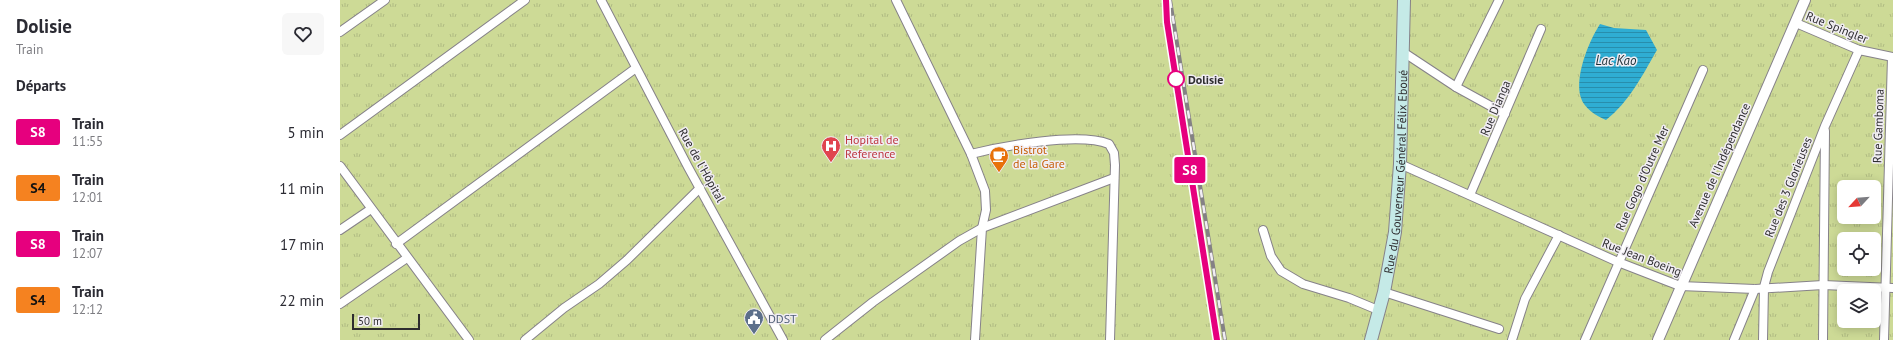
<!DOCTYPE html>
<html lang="fr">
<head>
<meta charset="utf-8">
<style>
  body { margin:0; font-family:"PT Sans",sans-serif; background:#f7f7f7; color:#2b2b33; height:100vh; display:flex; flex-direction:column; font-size:15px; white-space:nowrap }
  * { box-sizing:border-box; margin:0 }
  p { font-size:13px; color:#7c7c81 }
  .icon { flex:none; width:22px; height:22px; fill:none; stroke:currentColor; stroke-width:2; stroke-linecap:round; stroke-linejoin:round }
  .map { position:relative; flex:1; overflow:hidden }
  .details { display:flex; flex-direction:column; background:#fff; width:340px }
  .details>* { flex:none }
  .badge { padding:0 8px; border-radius:3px; font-size:14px; line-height:26px }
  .needle { width:26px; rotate:244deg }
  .fabs { position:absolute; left:1497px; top:180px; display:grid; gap:8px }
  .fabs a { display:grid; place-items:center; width:44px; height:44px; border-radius:6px; background:#fff; box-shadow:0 2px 10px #0003; font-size:20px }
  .scale { position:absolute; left:12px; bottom:10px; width:68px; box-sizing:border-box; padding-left:4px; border:2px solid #2e2d2f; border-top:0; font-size:11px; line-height:14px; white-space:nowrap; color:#2e2d2f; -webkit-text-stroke:3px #f1edf4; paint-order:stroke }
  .map>.badge { position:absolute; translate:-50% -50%; box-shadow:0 0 0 2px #fff }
  h2 { padding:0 16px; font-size:15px; line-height:36px }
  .round { display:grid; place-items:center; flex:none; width:42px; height:42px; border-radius:6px; background:#f7f7f7 }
  .headline { display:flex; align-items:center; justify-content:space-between; height:68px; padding:0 16px }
  h1 { font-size:19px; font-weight:600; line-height:30px }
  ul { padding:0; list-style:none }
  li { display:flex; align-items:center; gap:12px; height:56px; padding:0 16px }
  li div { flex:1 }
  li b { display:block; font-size:15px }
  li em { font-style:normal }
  li .badge { min-width:44px; font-weight:700; text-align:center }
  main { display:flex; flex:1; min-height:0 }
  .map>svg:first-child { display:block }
  .grass { fill:url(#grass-tufts); fill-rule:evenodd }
  .water { fill:url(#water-rules) }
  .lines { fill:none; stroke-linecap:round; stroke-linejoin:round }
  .minor-casing { stroke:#868289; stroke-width:10 }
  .tertiary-casing { stroke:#868289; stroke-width:12 }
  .secondary-casing { stroke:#868289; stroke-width:14 }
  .minor { stroke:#fff; stroke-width:8 }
  .tertiary { stroke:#fff; stroke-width:10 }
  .secondary { stroke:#c5eae7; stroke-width:12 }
  .rail-casing { stroke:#848185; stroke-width:4 }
  .rail { stroke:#f1edf4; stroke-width:2.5; stroke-dasharray:8; stroke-linecap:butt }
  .line-casing { stroke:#fff; stroke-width:9 }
  .line { stroke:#e6007e; stroke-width:6 }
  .stop-dot { fill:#fff; stroke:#e6007e; stroke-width:2 }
  .labels { text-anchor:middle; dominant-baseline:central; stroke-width:3; stroke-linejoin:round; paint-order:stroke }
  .street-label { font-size:12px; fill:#2e2d2f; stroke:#f1edf4 }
  .stop-label { font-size:12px; font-weight:bold; fill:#2e2d2f; stroke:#f1edf4; text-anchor:start }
  .health-label { font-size:12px; fill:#be3a42; stroke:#f1edf4; text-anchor:start }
  .food-label { font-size:12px; fill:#c56008; stroke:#f1edf4; text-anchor:start }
  .service-label { font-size:12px; fill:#4e5e75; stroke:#f1edf4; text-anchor:start }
  .water-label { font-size:13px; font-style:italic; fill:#1c3037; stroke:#f1edf4 }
</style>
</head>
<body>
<main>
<section class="details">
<div class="headline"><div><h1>Dolisie</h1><p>Train</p></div><a class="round"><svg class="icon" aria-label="heart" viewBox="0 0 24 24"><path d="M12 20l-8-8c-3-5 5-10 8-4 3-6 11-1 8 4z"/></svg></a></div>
<h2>Départs</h2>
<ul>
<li><span class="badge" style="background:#e6007e;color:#fff">S8</span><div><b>Train</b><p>11:55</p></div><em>5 min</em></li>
<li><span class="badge" style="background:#f58220;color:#111">S4</span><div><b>Train</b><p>12:01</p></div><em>11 min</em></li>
<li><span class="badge" style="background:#e6007e;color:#fff">S8</span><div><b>Train</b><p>12:07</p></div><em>17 min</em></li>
<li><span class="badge" style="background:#f58220;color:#111">S4</span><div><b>Train</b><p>12:12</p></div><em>22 min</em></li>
</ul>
</section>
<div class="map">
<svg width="1553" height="340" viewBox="0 0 1553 340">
  <defs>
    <pattern id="grass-tufts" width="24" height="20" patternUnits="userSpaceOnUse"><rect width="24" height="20" fill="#cdda96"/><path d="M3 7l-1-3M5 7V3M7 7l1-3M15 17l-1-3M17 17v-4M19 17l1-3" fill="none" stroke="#b0bb82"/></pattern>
    <pattern id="water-rules" width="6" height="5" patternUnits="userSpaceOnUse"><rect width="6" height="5" fill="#2fadd3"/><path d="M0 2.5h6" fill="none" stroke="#288dac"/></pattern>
  </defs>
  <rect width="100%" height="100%" fill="#f1edf4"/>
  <path class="grass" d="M0 0H1553V340H0ZM1504 187H1534V217H1504ZM1504 239H1534V269H1504ZM1504 291H1534V321H1504Z"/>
  <path class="water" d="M1260 24 1274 28 1306 30 1317 50C1302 76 1289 102 1266 120 1256 116 1244 108 1241 98 1234 77 1249 41 1260 24Z"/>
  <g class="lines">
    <defs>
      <g id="minor">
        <polyline points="261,0 348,167 443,340"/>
        <polyline points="556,0 631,154 645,191 646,210 642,228 635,340"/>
        <polyline points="1456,23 1519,50 1553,57"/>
        <polyline points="0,32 45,0"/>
        <polyline points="1063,52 1116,87 1165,114"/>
        <polyline points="1116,87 1159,0"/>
        <polyline points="0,135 185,0"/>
        <path d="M631 154C663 146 739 132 769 144L774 153 775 165 770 340"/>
        <polyline points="1060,164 1278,262 1340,286 1415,289 1483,285 1553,288"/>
        <polyline points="0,166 129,340"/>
        <polyline points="1130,195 1201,29"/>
        <polyline points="0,230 31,209"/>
        <polyline points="923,230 931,256 941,271 963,284 1009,298 1038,310"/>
        <polyline points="56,244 296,68"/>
        <polyline points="1044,292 1159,329"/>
        <polyline points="0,304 67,258"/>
        <polyline points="185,340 224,308 259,284 287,260 360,188"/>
        <polyline points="485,340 533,302 619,241 642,228 774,178"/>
        <polyline points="1172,340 1185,299 1219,235"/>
        <polyline points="1245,340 1363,70"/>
        <polyline points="1394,340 1415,289"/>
        <polyline points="1423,340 1424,287 1428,272 1485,126 1519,50"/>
        <polyline points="1483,340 1485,131"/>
        <polyline points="1544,340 1552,57"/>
      </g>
      <polyline id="tertiary" points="1318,340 1465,0"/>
      <g id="secondary">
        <path id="s1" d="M1031 340 1044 292 1055 232 1060 164 1064 0"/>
      </g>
    </defs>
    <use href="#minor" class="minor-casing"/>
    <use href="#tertiary" class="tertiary-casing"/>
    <use href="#secondary" class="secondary-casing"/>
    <use href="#minor" class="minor"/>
    <use href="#tertiary" class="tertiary"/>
    <use href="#secondary" class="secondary"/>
    <defs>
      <g id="rail">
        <polyline points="830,0 885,340"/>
        <polyline points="826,6 827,22 877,340"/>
      </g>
    </defs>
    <use href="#rail" class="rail-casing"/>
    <use href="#rail" class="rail"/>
  </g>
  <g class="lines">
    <defs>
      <polyline id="line" points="826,0 827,22 877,340"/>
    </defs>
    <use href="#line" class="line-casing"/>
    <use href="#line" class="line"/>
  </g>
  <defs>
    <symbol id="hospital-pin" viewBox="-11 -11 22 30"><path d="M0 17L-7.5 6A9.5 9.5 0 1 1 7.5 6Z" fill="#e0444e" stroke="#f1edf4"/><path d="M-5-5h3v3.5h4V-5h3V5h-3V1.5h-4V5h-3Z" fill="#fff"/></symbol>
    <symbol id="cafe-pin" viewBox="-11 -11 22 30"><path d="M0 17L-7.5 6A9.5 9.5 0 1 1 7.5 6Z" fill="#e8710a" stroke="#f1edf4"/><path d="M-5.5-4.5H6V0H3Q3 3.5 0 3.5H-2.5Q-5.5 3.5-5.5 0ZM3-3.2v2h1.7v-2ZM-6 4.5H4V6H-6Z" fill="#fff"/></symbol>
    <symbol id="civic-pin" viewBox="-11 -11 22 30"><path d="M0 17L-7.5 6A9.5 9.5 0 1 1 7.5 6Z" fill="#5c6f8a" stroke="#f1edf4"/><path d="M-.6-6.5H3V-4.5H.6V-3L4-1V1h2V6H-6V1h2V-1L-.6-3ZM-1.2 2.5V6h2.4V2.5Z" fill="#fff"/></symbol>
  </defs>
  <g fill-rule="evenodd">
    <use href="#hospital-pin" x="480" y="135" width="22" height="30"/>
    <use href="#cafe-pin" x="648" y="145" width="22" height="30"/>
    <use href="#civic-pin" x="403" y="307" width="22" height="30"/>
  </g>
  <circle class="stop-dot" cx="836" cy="79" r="8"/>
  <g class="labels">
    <g class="street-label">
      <text transform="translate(1497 27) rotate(22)">Rue Spingler</text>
      <text transform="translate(1155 108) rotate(-67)">Rue Dianga</text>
      <text transform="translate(1538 126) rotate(-88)">Rue Gamboma</text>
      <text transform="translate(362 165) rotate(61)">Rue de l'Hôpital</text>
      <text transform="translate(1379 165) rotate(-66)">Avenue de l'Indépendance</text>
      <text stroke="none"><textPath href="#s1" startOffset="171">Rue du Gouverneur Général Félix Eboué</textPath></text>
      <text transform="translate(1302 178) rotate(-66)">Rue Gogo d'Outre Mer</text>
      <text transform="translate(1448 187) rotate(-68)">Rue des 3 Glorieuses</text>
      <text transform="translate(1302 257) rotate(21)">Rue Jean Boeing</text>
    </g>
    <g class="stop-label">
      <text x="848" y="79">Dolisie</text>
    </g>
    <g class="health-label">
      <text x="505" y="139">Hopital de<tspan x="505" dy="14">Reference</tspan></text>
    </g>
    <g class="food-label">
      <text x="673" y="149">Bistrot<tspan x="673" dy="14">de la Gare</tspan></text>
    </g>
    <g class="service-label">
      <text x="428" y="318">DDST</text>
    </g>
    <g class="water-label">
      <text x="1276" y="60">Lac Kao</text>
    </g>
  </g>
</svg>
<div class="fabs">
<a><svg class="needle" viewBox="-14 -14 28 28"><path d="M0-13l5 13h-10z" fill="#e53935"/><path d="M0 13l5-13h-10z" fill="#7c7c81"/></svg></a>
<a><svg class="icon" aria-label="locate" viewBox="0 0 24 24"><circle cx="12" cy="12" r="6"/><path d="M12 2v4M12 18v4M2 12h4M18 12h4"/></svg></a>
<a><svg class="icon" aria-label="layers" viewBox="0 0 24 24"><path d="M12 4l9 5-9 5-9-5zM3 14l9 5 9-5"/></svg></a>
</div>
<div class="scale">50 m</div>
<b class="badge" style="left:850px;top:170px;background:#e6007e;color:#fff">S8</b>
</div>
</main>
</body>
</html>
